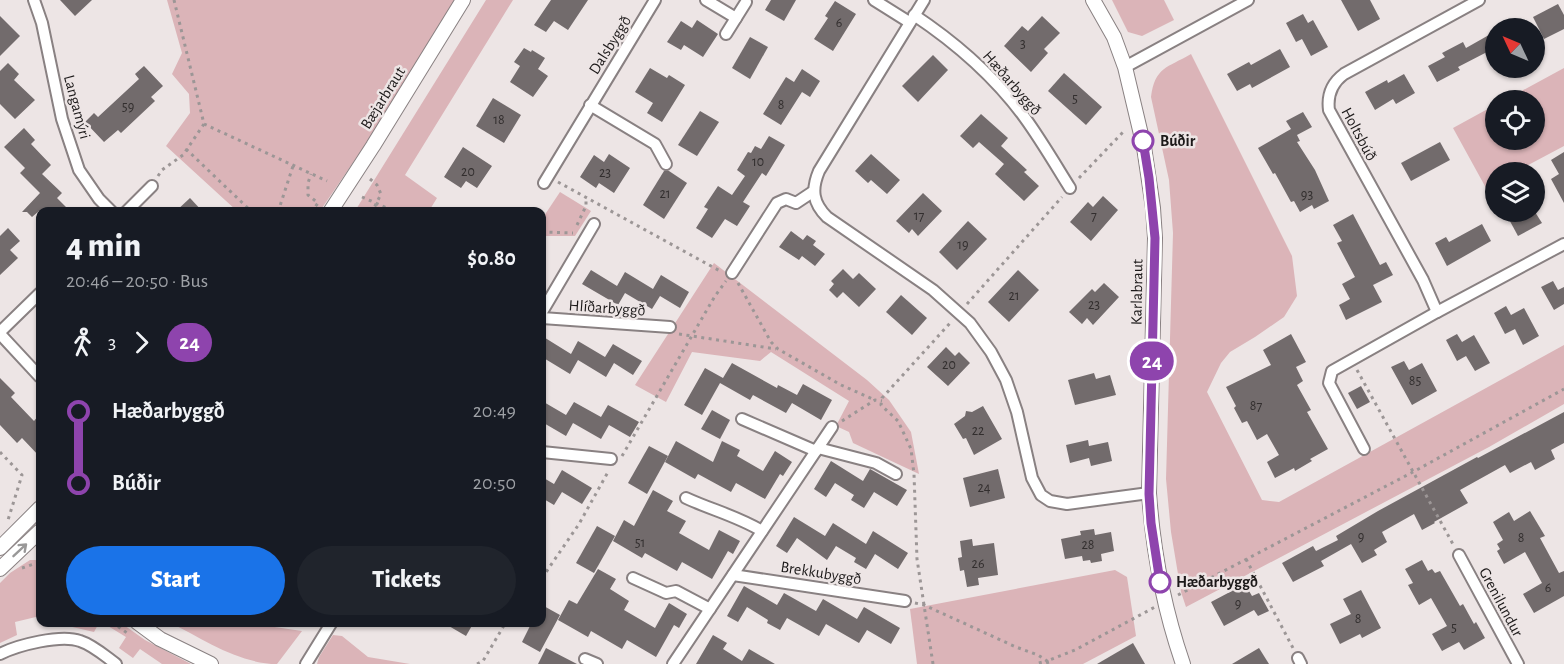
<!DOCTYPE html>
<html lang="en">
<head>
<meta charset="utf-8">
<style>
  body { margin:0; font-family:"Alegreya Sans",sans-serif; background:#20242c; color:#f1f3f6; height:100vh; display:flex; flex-direction:column; font-size:22px; white-space:nowrap }
  * { box-sizing:border-box; margin:0 }
  p { font-size:20px; color:#9ea1a6 }
  .icon { flex:none; width:33px; height:33px; fill:none; stroke:currentColor; stroke-width:2; stroke-linecap:round; stroke-linejoin:round }
  .map { position:relative; flex:1; overflow:hidden }
  .panel { position:absolute; left:36px; top:207px; width:510px; height:420px; display:flex; flex-direction:column; background:#171b24; border-radius:12px; box-shadow:0 2px 4px #0004 }
  .panel>* { flex:none }
  .badge { padding:0 12px; border-radius:20px; font-size:21px; line-height:39px }
  .needle { width:39px; rotate:314deg }
  .fabs { position:absolute; left:1485px; top:18px; display:grid; gap:12px }
  .fabs a { display:grid; place-items:center; width:60px; height:60px; border-radius:50%; background:#171b24; box-shadow:0 2px 4px #0004; font-size:30px }
  .map>.badge { position:absolute; translate:-50% -50%; box-shadow:0 0 0 3px #fff }
  .legs { display:flex; align-items:center; gap:9px; height:66px; padding:0 30px; font-size:20px }
  .legs p { margin-inline-start:auto }
  .head { display:flex; align-items:center; justify-content:space-between; height:102px; padding:0 30px }
  h1 { font-size:33px; font-weight:800; line-height:45px }
  .primary-button { display:flex; gap:12px; margin-top:auto; padding:12px 30px }
  .primary-button a { flex:1; height:69px; border-radius:36px; background:#1a73e8; color:#fff; font-size:24px; font-weight:800; line-height:69px; text-align:center }
  .primary-button a+a { background:#20242c; color:#f1f3f6 }
  ul { padding:0 30px; list-style:none }
  li { display:flex; align-items:center; gap:21px; height:72px; font-size:22px }
  li i { display:grid; place-items:center; width:9px; height:100%; margin:0 8px; background:currentColor }
  li i::after { content:''; width:15px; height:15px; margin:-8px; border:4px solid; border-radius:50%; background:#171b24 }
  li p { margin-inline-start:auto }
  li:first-child i { background:linear-gradient(#0000 50%,currentColor 0) }
  li:last-child i { background:linear-gradient(currentColor 50%,#0000 0) }
  .map>svg:first-child { display:block }
  .green { fill:#dbb4b8 }
  .building { fill:#726b6c }
  .lines { fill:none; stroke-linecap:round; stroke-linejoin:round }
  .minor-casing { stroke:#898182; stroke-width:14 }
  .tertiary-casing { stroke:#898182; stroke-width:16 }
  .path { stroke:#9c9696; stroke-width:3; stroke-dasharray:3 4.5; stroke-linecap:butt }
  .minor { stroke:#fff; stroke-width:10 }
  .tertiary { stroke:#fff; stroke-width:14 }
  .oneway { stroke:#999898 }
  .line-1-casing { stroke:#fff; stroke-width:14 }
  .line-1 { stroke:#8e44ad; stroke-width:9 }
  .stop-1-dot { fill:#fff; stroke:#8e44ad; stroke-width:3 }
  .labels { text-anchor:middle; dominant-baseline:central; stroke-width:5; stroke-linejoin:round; paint-order:stroke }
  .number-label { font-size:14px; fill:#322e2e }
  .street-label { font-size:16px; fill:#1c1919; stroke:#ede5e5 }
  .stop-label { font-size:16px; font-weight:bold; fill:#1c1919; stroke:#ede5e5; text-anchor:start }
</style>
</head>
<body>
<div class="map">
<svg width="1564" height="664" viewBox="0 0 1564 664">
  <rect width="100%" height="100%" fill="#ede5e5"/>
  <g class="green">
    <polygon points="167,0 456,0 384,117 320,211 237,211 166,146 190,113 189,94 172,74 182,53"/>
    <polygon points="486,0 513,0 405,175 437,198 429,211 355,211"/>
    <polygon points="1112,0 1164,0 1174,20 1142,36 1128,32"/>
    <path d="M1191 54 1292 256 1297 296 1284 317 1255 337 1230 352 1221 363 1207 392 1262 500 1279 502 1564 345V404L1489 447 1186 607 1181 592 1171 532 1166 479 1173 233 1169 180 1151 97C1155 67 1167 68 1191 54Z"/>
    <polygon points="1564,68 1564,146 1515,172 1496,172 1495,183 1486,188 1453,128 1495,105 1496,140 1534,140 1534,100 1505,100"/>
    <polygon points="560,192 591,211 575,236 542,236 542,219"/>
    <polygon points="714,263 867,380 889,400 911,432 919,474 853,443 849,432 836,426 849,401 771,352 760,361 692,352 666,402 635,385"/>
    <polygon points="30,560 40,560 40,616 15,622 17,635 0,643 0,583 10,573"/>
    <polygon points="1115,570 1127,577 1136,636 1083,664 917,664 910,609"/>
    <polygon points="54,623 54,622 99,623 94,632 68,626 55,626"/>
    <polygon points="103,623 121,623 145,640 191,664 162,664 140,649 133,658 119,648 126,637"/>
    <path d="M171 623H247L302 631 277 664C239 664 203 639 171 623Z"/>
    <polygon points="333,635 342,636 368,657 410,664 317,664 319,657"/>
  </g>
  <g class="building">
    <polygon points="60,0 92,0 75,16"/>
    <polygon points="551,0 588,0 568,30 554,21 546,32 534,25"/>
    <polygon points="771,0 796,0 784,21 765,10"/>
    <polygon points="1341,0 1370,0 1380,19 1358,31"/>
    <polygon points="835,1 856,14 833,51 814,39 828,18 825,16"/>
    <polygon points="1558,4 1564,15 1564,29 1544,39 1533,17"/>
    <polygon points="1303,14 1308,23 1313,20 1328,47 1311,56 1302,39 1296,42 1286,23"/>
    <polygon points="0,16 20,36 0,56"/>
    <polygon points="1042,16 1060,33 1044,49 1048,53 1031,72 1004,46 1022,26 1028,31"/>
    <polygon points="697,20 718,34 703,57 684,45 681,50 667,42 681,21 692,28"/>
    <polygon points="1496,31 1496,67 1487,52 1458,67 1460,70 1437,82 1428,66 1445,57 1442,53 1463,42 1466,48"/>
    <polygon points="750,37 768,47 750,79 732,68"/>
    <polygon points="524,48 531,52 532,50 545,58 538,69 548,76 533,97 510,82 520,66 514,62"/>
    <polygon points="1280,49 1290,67 1252,88 1250,84 1237,91 1227,74 1249,62 1251,65"/>
    <polygon points="933,55 948,70 918,102 902,86"/>
    <polygon points="8,63 19,74 14,80 35,100 15,119 0,104 0,71"/>
    <polygon points="144,66 163,86 151,97 155,101 121,133 118,130 104,142 85,122 94,113 98,117 139,79 135,74"/>
    <polygon points="650,68 667,78 669,75 685,85 662,122 647,113 653,103 635,92"/>
    <polygon points="802,69 820,81 810,97 802,92 781,125 763,114 786,77 794,82"/>
    <polygon points="1064,73 1102,107 1086,125 1048,91"/>
    <polygon points="1404,74 1415,93 1396,104 1393,99 1375,110 1365,92 1387,80 1388,83"/>
    <polygon points="493,98 521,115 504,143 476,126"/>
    <polygon points="700,111 719,122 697,156 678,145"/>
    <polygon points="1303,112 1312,127 1297,135 1300,141 1297,142 1315,170 1329,201 1314,209 1312,205 1300,212 1294,201 1291,202 1275,173 1273,174 1258,148 1291,129 1286,121"/>
    <polygon points="981,114 1008,138 1001,146 1027,170 1024,172 1039,186 1024,201 995,174 1004,164 979,142 973,148 960,136"/>
    <polygon points="24,128 35,140 31,144 51,165 42,174 62,193 57,198 71,212 39,211 32,217 27,212 22,212 40,193 20,173 25,168 4,147"/>
    <polygon points="769,136 785,145 766,176 762,173 743,202 750,206 737,226 725,219 712,238 696,228 708,209 704,207 718,186 732,195 745,176 737,170 748,152 751,153 755,146 761,149"/>
    <polygon points="1440,142 1450,160 1411,181 1401,163"/>
    <polygon points="463,147 492,166 477,188 466,181 461,188 444,177"/>
    <polygon points="1564,152 1564,203 1551,179 1559,174 1551,160"/>
    <polygon points="609,154 630,168 614,193 599,183 596,188 580,177 594,155 604,162"/>
    <polygon points="871,154 900,180 887,194 871,180 868,183 855,171"/>
    <polygon points="664,171 669,171 687,183 664,219 643,205"/>
    <polygon points="923,193 942,211 918,236 912,229 909,233 896,221"/>
    <polygon points="1103,196 1118,210 1091,241 1070,222 1088,202 1093,207"/>
    <polygon points="190,198 203,212 175,212"/>
    <polygon points="1505,212 1535,212 1542,223 1518,236"/>
    <polygon points="1353,214 1380,265 1386,262 1393,275 1373,285 1382,302 1346,320 1339,305 1350,299 1342,284 1355,277 1337,243 1342,241 1333,225"/>
    <polygon points="968,221 987,239 957,270 939,252"/>
    <polygon points="1482,224 1491,241 1447,266 1435,243 1446,237 1449,242"/>
    <polygon points="8,228 20,241 10,250 18,258 0,275 0,236"/>
    <polygon points="791,231 803,240 807,235 816,241 813,245 825,254 815,266 802,256 799,260 779,247"/>
    <polygon points="843,269 853,279 859,273 876,289 859,307 843,292 837,298 829,290 834,284 831,281"/>
    <polygon points="591,270 617,286 625,272 653,289 661,275 689,292 680,308 660,296 652,309 625,293 618,305 582,284"/>
    <polygon points="1018,270 1039,290 1009,322 988,302"/>
    <polygon points="1553,281 1558,290 1564,287 1564,304 1554,310 1541,287"/>
    <polygon points="1104,283 1119,297 1093,325 1087,318 1082,324 1069,312 1092,289 1095,292"/>
    <polygon points="901,295 927,318 912,335 886,312"/>
    <polygon points="1506,306 1511,315 1524,308 1539,336 1523,345 1515,329 1505,334 1494,313"/>
    <polygon points="1291,334 1306,362 1296,367 1303,381 1297,385 1311,410 1307,412 1328,449 1310,459 1312,461 1295,471 1294,468 1275,478 1267,462 1279,455 1267,434 1257,440 1247,421 1242,423 1234,408 1236,406 1226,387 1271,365 1263,350"/>
    <polygon points="1457,334 1462,342 1474,335 1490,363 1475,371 1466,356 1457,361 1446,340"/>
    <polygon points="542,336 571,354 578,341 605,357 613,344 642,361 633,375 614,363 606,377 578,360 570,374 542,357"/>
    <polygon points="946,347 955,356 959,352 970,363 948,386 927,367"/>
    <polygon points="1404,361 1409,370 1422,363 1437,391 1412,405 1391,367"/>
    <polygon points="732,363 777,388 778,385 797,395 803,384 832,400 821,420 792,403 786,413 753,395 750,400 720,383 702,415 684,405 705,368 723,378"/>
    <polygon points="1094,373 1096,379 1110,375 1116,395 1075,405 1068,380"/>
    <polygon points="0,378 15,393 11,397 34,421 40,414 40,457 22,438 17,443 0,425"/>
    <polygon points="1361,386 1370,402 1357,409 1348,393"/>
    <polygon points="542,401 566,415 574,402 601,417 608,405 639,422 630,437 609,425 601,439 573,423 566,436 542,422"/>
    <polygon points="983,406 1002,439 974,455 966,438 963,439 954,424 965,416 966,411 972,412"/>
    <polygon points="712,410 730,420 720,439 701,429"/>
    <polygon points="1564,412 1564,443 1551,450 1555,459 1535,470 1531,462 1510,473 1505,465 1460,490 1468,503 1434,522 1435,523 1422,530 1414,514 1382,532 1387,542 1374,550 1377,555 1362,563 1351,544 1321,561 1324,566 1293,582 1282,563 1313,546 1316,551 1338,540 1336,536 1378,511 1477,457 1478,458"/>
    <polygon points="1088,440 1089,446 1108,442 1112,461 1091,466 1089,458 1070,463 1066,445"/>
    <polygon points="676,441 713,462 722,441 740,450 737,456 763,471 775,451 792,462 783,476 780,474 765,499 736,483 731,492 698,474 695,479 665,462"/>
    <polygon points="649,446 668,456 647,494 628,483"/>
    <polygon points="831,461 863,481 870,469 907,490 897,506 874,492 864,508 851,500 854,495 835,483 826,497 814,489"/>
    <polygon points="998,469 1005,498 970,507 963,478"/>
    <polygon points="562,470 592,488 582,504 562,492 554,505 542,498 542,477 554,484"/>
    <polygon points="653,490 673,501 667,511 686,521 679,533 709,550 719,530 740,541 733,554 728,551 712,579 682,562 677,571 645,553 642,558 613,541 624,520 634,526"/>
    <polygon points="1530,511 1545,536 1540,538 1559,573 1564,571 1564,596 1534,613 1523,594 1542,583 1525,552 1504,564 1497,551 1500,549 1497,544 1503,540 1493,522 1509,512 1514,521"/>
    <polygon points="794,517 825,536 833,523 866,544 873,531 908,553 898,569 875,554 866,569 854,562 856,558 836,546 827,560 797,538 787,553 776,546"/>
    <polygon points="597,526 615,536 594,573 576,563"/>
    <polygon points="1094,529 1095,535 1111,532 1114,551 1101,554 1102,561 1091,563 1090,560 1083,561 1082,556 1065,559 1061,539 1081,535 1080,531"/>
    <polygon points="972,539 973,546 994,543 998,575 978,578 979,585 967,587 964,570 960,571 958,558 962,557 960,541"/>
    <polygon points="1422,560 1428,571 1432,569 1435,573 1440,571 1460,606 1463,604 1474,624 1476,622 1485,638 1464,650 1459,642 1442,651 1432,634 1447,626 1431,598 1419,605 1408,585 1413,583 1405,569"/>
    <polygon points="598,569 616,579 610,589 629,601 624,610 655,628 669,603 687,614 679,628 674,625 656,657 627,640 622,649 591,631 588,637 558,620 569,600 577,604"/>
    <polygon points="1245,584 1252,596 1259,593 1269,611 1258,616 1254,610 1224,626 1211,602"/>
    <polygon points="744,586 777,605 784,593 816,611 823,599 857,619 864,607 900,628 891,644 867,630 859,643 826,624 819,636 787,618 780,630 767,623 768,620 747,607 738,622 727,616"/>
    <polygon points="1361,590 1381,628 1362,638 1360,634 1340,644 1330,624 1351,614 1343,599"/>
    <polygon points="542,605 560,615 540,652 522,642 532,622 542,622"/>
    <polygon points="442,622 474,622 466,636"/>
    <polygon points="713,635 727,643 723,649 742,661 749,649 775,664 696,664"/>
    <polygon points="1133,643 1145,664 1097,664"/>
    <polygon points="546,648 577,664 538,664"/>
    <polygon points="1259,648 1269,664 1232,664"/>
  </g>
  <g class="lines">
    <defs>
      <g id="minor">
        <polyline points="34,0 42,23 62,119 79,170 99,199 112,212"/>
        <polyline points="706,0 736,18 726,34"/>
        <polyline points="874,0 909,22"/>
        <path d="M924 0 819 171C811 190 813 203 827 217L933 290 970 323 991 352 1006 380 1017 412 1032 478 1041 495 1050 501 1067 504 1149 493"/>
        <path d="M1479 0 1344 74C1332 83 1327 95 1329 110L1423 280 1437 312 1564 244"/>
        <path d="M914 15C956 43 995 77 1025 118 1041 140 1055 164 1070 188"/>
        <polyline points="736,18 746,2"/>
        <polyline points="1125,67 1248,0"/>
        <polyline points="590,105 655,144 666,164"/>
        <polyline points="544,183 655,0"/>
        <polyline points="126,212 152,186"/>
        <polyline points="732,273 777,203 786,199 796,203 814,191"/>
        <polyline points="542,312 594,224"/>
        <polyline points="542,318 670,327"/>
        <polyline points="0,332 40,293"/>
        <polyline points="0,334 40,377"/>
        <polyline points="742,419 816,451"/>
        <polyline points="818,448 876,463 896,474"/>
        <polyline points="1364,449 1329,383 1332,371 1437,312"/>
        <polyline points="542,452 611,459"/>
        <path d="M686 498C712 510 737 516 762 531"/>
        <polyline points="1459,555 1518,664"/>
        <polyline points="733,575 905,601"/>
        <polyline points="633,578 666,593 676,591 710,609"/>
        <path d="M0 654C18 645 61 634 80 641 93 645 105 656 116 664"/>
        <polyline points="1298,658 1301,664"/>
        <polyline points="585,659 597,664"/>
        <polyline points="306,664 332,622"/>
        <polyline points="673,664 832,427"/>
      </g>
      <g id="tertiary">
        <path d="M1093 0 1114 37 1125 67 1144 147 1153 208 1155 238 1149 493C1153 551 1164 609 1183 664"/>
        <polyline points="330,212 373,146 463,0"/>
        <polyline points="0,548 40,508"/>
        <polyline points="0,569 40,531"/>
        <polyline points="137,622 160,639 211,664"/>
      </g>
    </defs>
    <use href="#minor" class="minor-casing"/>
    <use href="#tertiary" class="tertiary-casing"/>
    <g class="path">
      <polyline points="174,0 204,124 327,181"/>
      <polyline points="186,149 252,212"/>
      <polyline points="158,176 162,170 183,155 204,124"/>
      <polyline points="1079,178 1125,130"/>
      <polyline points="370,179 377,185 381,194 372,212"/>
      <polyline points="558,182 720,271"/>
      <polyline points="362,197 396,212"/>
      <polyline points="278,212 293,166"/>
      <polyline points="311,212 318,203 308,195 308,183 311,174"/>
      <polyline points="577,225 586,206 586,199"/>
      <polyline points="542,232 573,233"/>
      <polyline points="738,283 771,342 778,349 841,385 875,400"/>
      <polyline points="967,304 1062,197"/>
      <polyline points="679,334 776,349"/>
      <polyline points="1357,370 1454,546"/>
      <polyline points="842,421 875,400 882,401"/>
      <polyline points="0,452 22,475 8,520"/>
      <polyline points="622,456 715,296 726,281"/>
      <polyline points="1246,559 1293,648"/>
      <polyline points="22,568 40,562"/>
      <polyline points="542,578 579,524 608,472"/>
      <polyline points="1178,595 1413,472 1564,389"/>
      <polyline points="915,603 924,605 1016,647 1038,655 1047,661 1035,664"/>
      <polyline points="112,622 127,633"/>
      <polyline points="477,664 483,661 506,622"/>
      <polyline points="933,664 917,559 914,474 911,449 898,421 881,405 882,398 951,322"/>
      <polyline points="1048,664 1047,661 1075,650 1155,607"/>
    </g>
    <use href="#minor" class="minor"/>
    <use href="#tertiary" class="tertiary"/>
  </g>
  <defs><path id="oneway-shaft" d="M-6 0H5M1.5-3L5.5 0L1.5 3" fill="none" stroke-width="1.6" stroke-linecap="round" stroke-linejoin="round" transform="scale(1.5)"/></defs>
  <use class="oneway" href="#oneway-shaft" transform="translate(20 550) rotate(-43)"/>
  <g class="lines">
    <defs>
      <polyline id="line-1" points="1143,141 1149,178 1155,238 1149,494 1151,523 1160,582"/>
    </defs>
    <use href="#line-1" class="line-1-casing"/>
    <use href="#line-1" class="line-1"/>
  </g>
  <g class="stop-1-dot">
    <circle cx="1143" cy="141" r="10"/>
    <circle cx="1160" cy="582" r="10"/>
  </g>
  <g class="labels">
    <g class="number-label">
      <text x="839" y="23">6</text>
      <text x="1023" y="44">3</text>
      <text x="1075" y="99">5</text>
      <text x="781" y="105">8</text>
      <text x="128" y="107">59</text>
      <text x="499" y="120">18</text>
      <text x="758" y="162">10</text>
      <text x="468" y="172">20</text>
      <text x="605" y="173">23</text>
      <text x="665" y="194">21</text>
      <text x="1307" y="195">93</text>
      <text x="919" y="216">17</text>
      <text x="1094" y="216">7</text>
      <text x="963" y="245">19</text>
      <text x="1014" y="296">21</text>
      <text x="1094" y="305">23</text>
      <text x="949" y="365">20</text>
      <text x="1415" y="381">85</text>
      <text x="1256" y="406">87</text>
      <text x="978" y="431">22</text>
      <text x="984" y="488">24</text>
      <text x="1361" y="537">9</text>
      <text x="1521" y="538">8</text>
      <text x="640" y="543">51</text>
      <text x="1088" y="545">28</text>
      <text x="978" y="564">26</text>
      <text x="1548" y="588">6</text>
      <text x="1238" y="604">9</text>
      <text x="1358" y="619">8</text>
      <text x="1454" y="628">5</text>
    </g>
    <g class="street-label">
      <text transform="translate(610 45) rotate(-58)">Dalsbyggð</text>
      <text transform="translate(1012 83) rotate(49)">Hæðarbyggð</text>
      <text transform="translate(383 98) rotate(-58)">Bæjarbraut</text>
      <text transform="translate(77 107) rotate(75)">Langamýri</text>
      <text transform="translate(1359 134) rotate(62)">Holtsbúð</text>
      <text transform="translate(1137 292) rotate(-89)">Karlabraut</text>
      <text transform="translate(607 308) rotate(4)">Hlíðarbyggð</text>
      <text transform="translate(821 573) rotate(9)">Brekkubyggð</text>
      <text transform="translate(1501 602) rotate(62)">Grenilundur</text>
    </g>
    <g class="stop-label">
      <text x="1160" y="141">Búðir</text>
      <text x="1176" y="582">Hæðarbyggð</text>
    </g>
  </g>
</svg>
<div class="fabs">
<a><svg class="needle" viewBox="-14 -14 28 28"><path d="M0-13l5 13h-10z" fill="#e53935"/><path d="M0 13l5-13h-10z" fill="#9ea1a6"/></svg></a>
<a><svg class="icon" aria-label="locate" viewBox="0 0 24 24"><circle cx="12" cy="12" r="6"/><path d="M12 2v4M12 18v4M2 12h4M18 12h4"/></svg></a>
<a><svg class="icon" aria-label="layers" viewBox="0 0 24 24"><path d="M12 4l9 5-9 5-9-5zM3 14l9 5 9-5"/></svg></a>
</div>
<b class="badge" style="left:1152px;top:361px;background:#8e44ad;color:#fff">24</b>
<section class="panel">
<div class="head"><div><h1>4 min</h1><p>20:46 – 20:50 · Bus</p></div><b>$0.80</b></div>
<div class="legs"><svg class="icon" aria-label="walk" viewBox="0 0 24 24"><circle cx="13" cy="4" r="2"/><path d="M13 8l-2 6 4 7M11 14l-3 7M7 12l3-4h3l4 4"/></svg>3<svg class="icon" aria-label="forward" viewBox="0 0 24 24"><path d="M9 5l7 7-7 7"/></svg><b class="badge" style="background:#8e44ad;color:#fff">24</b></div>
<ul>
<li><i style="color:#8e44ad"></i><b>Hæðarbyggð</b><p>20:49</p></li>
<li><i style="color:#8e44ad"></i><b>Búðir</b><p>20:50</p></li>
</ul>
<div class="primary-button"><a>Start</a><a>Tickets</a></div>
</section>
</div>
</body>
</html>
